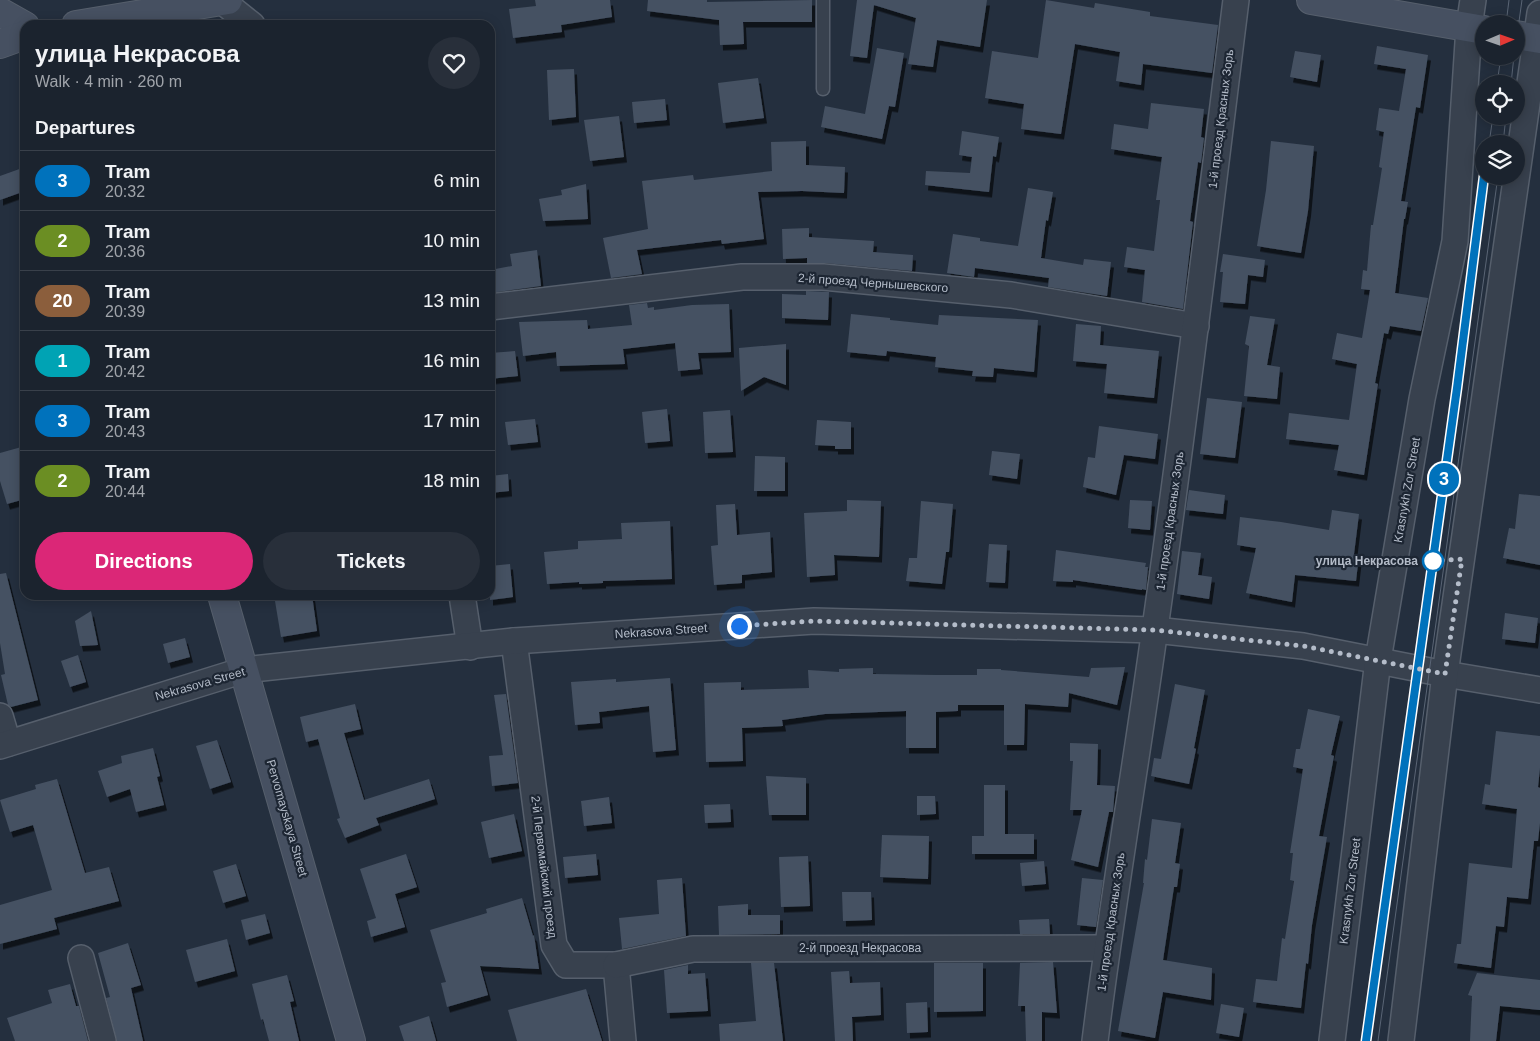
<!DOCTYPE html>
<html lang="en">
<head>
<meta charset="utf-8">
<style>
  body { margin:0; font-family:Arial,sans-serif; background:#282f3a; color:#f1f3f6; height:100vh; display:flex; flex-direction:column; font-size:19px; white-space:nowrap }
  * { box-sizing:border-box; margin:0 }
  p { font-size:16px; color:#a0a4aa }
  .icon { flex:none; width:28px; height:28px; fill:none; stroke:currentColor; stroke-width:2; stroke-linecap:round; stroke-linejoin:round }
  .map { position:relative; flex:1; overflow:hidden }
  .sheet { position:absolute; left:20px; top:20px; width:475px; height:580px; display:flex; flex-direction:column; background:#1b232e; border-radius:15px; box-shadow:0 2px 12px #0003,0 0 0 1px #39404a }
  .sheet>* { flex:none }
  .badge { padding:0 10px; border-radius:16px; font-size:18px; line-height:32px }
  .needle { width:32px; rotate:88deg }
  .tools { position:absolute; left:1475px; top:15px; display:grid; gap:10px }
  .tools a { display:grid; place-items:center; width:50px; height:50px; border-radius:50%; background:#1b232e; box-shadow:0 2px 12px #0003,0 0 0 1px #39404a; font-size:25px }
  .you { position:absolute; width:25px; height:25px; margin:-12px; border:4px solid #fff; border-radius:50%; background:#1a73e8; box-shadow:0 0 0 8px #1a73e833 }
  .map>.badge { position:absolute; translate:-50% -50%; box-shadow:0 0 0 2px #fff }
  h2 { padding:0 15px; font-size:19px; line-height:45px }
  .round { display:grid; place-items:center; flex:none; width:52px; height:52px; border-radius:26px; background:#282f3a }
  .summary { display:flex; align-items:center; justify-content:space-between; height:85px; padding:0 15px }
  h1 { font-size:24px; font-weight:800; line-height:38px }
  .cta { display:flex; gap:10px; margin-top:auto; padding:10px 15px }
  .cta a { flex:1; height:58px; border-radius:30px; background:#db2777; color:#fff; font-size:20px; font-weight:800; line-height:58px; text-align:center }
  .cta a+a { background:#282f3a; color:#f1f3f6 }
  ul { padding:0; list-style:none }
  li { display:flex; align-items:center; gap:15px; height:60px; padding:0 15px; border-top:1px solid #39404a }
  li div { flex:1 }
  li b { display:block; font-size:19px }
  li em { font-style:normal }
  li .badge { min-width:55px; font-weight:700; text-align:center }
  .map>svg:first-child { display:block }
  .building { fill:#455162; filter:url(#shadow) }
  .lines { fill:none; stroke-linecap:round; stroke-linejoin:round }
  .lane-casing { stroke:#565f6c; stroke-width:15 }
  .street-casing { stroke:#565f6c; stroke-width:28 }
  .secondary-casing { stroke:#565f6c; stroke-width:30 }
  .lane { stroke:#38414e; stroke-width:12 }
  .street { stroke:#38414e; stroke-width:25 }
  .secondary { stroke:#465061; stroke-width:28 }
  .tram { stroke:#5a6575; stroke-width:1 }
  .line-casing { stroke:#fff; stroke-width:11 }
  .line { stroke:#0072bc; stroke-width:8 }
  .walk { stroke:#b4bcc9; stroke-width:5; stroke-dasharray:0 9 }
  .stop-dot { fill:#fff; stroke:#0072bc; stroke-width:2.5 }
  .labels { text-anchor:middle; dominant-baseline:central; stroke-width:4.5; stroke-linejoin:round; paint-order:stroke }
  .street-label { font-size:12px; fill:#b4bcc9; stroke:#1d2633 }
  .stop-label { font-size:12px; font-weight:bold; fill:#b4bcc9; stroke:#1d2633; text-anchor:end }
</style>
</head>
<body>
<div class="map">
<svg width="1540" height="1041" viewBox="0 0 1540 1041">
  <defs>
    <filter id="shadow"><feDropShadow dx="3" dy="5.5" stdDeviation="0" flood-color="#0009"/></filter>
  </defs>
  <rect width="100%" height="100%" fill="#242f3e"/>
  <g class="building">
    <polygon points="535,0 610,0 612,17 561,25 562,32 513,38 509,9 536,6"/>
    <polygon points="648,0 707,0 707,2 812,0 812,22 743,22 744,44 720,45 719,20 647,11"/>
    <polygon points="857,0 987,0 980,47 937,40 933,67 908,64 916,18 874,5 867,58 850,56"/>
    <polygon points="1046,0 1094,8 1095,3 1150,12 1150,16 1218,25 1212,73 1143,64 1141,85 1116,81 1120,52 1075,44 1061,134 1021,129 1024,104 985,98 992,51 1038,58"/>
    <polygon points="1377,46 1428,55 1420,108 1416,107 1401,201 1408,202 1405,219 1404,219 1395,293 1428,298 1421,331 1390,326 1388,334 1384,333 1375,383 1378,384 1364,475 1334,470 1339,445 1286,439 1289,413 1349,420 1357,364 1332,359 1337,333 1362,338 1370,290 1361,289 1363,270 1367,271 1371,225 1373,225 1382,168 1379,167 1384,132 1376,130 1379,108 1399,111 1406,69 1374,64"/>
    <polygon points="877,48 904,53 895,107 889,106 882,139 821,127 825,106 865,114"/>
    <polygon points="1295,51 1321,55 1317,82 1290,77"/>
    <polygon points="574,69 576,117 549,120 547,70"/>
    <polygon points="758,78 764,118 723,123 718,83"/>
    <polygon points="665,99 667,120 634,123 632,102"/>
    <polygon points="1151,103 1204,109 1201,137 1204,138 1201,163 1198,162 1190,221 1193,222 1183,309 1142,302 1145,270 1124,267 1127,247 1154,251 1160,200 1156,200 1162,157 1111,149 1114,124 1148,129"/>
    <polygon points="619,116 624,157 590,161 584,120"/>
    <polygon points="962,131 999,137 996,157 993,156 989,192 925,185 926,171 970,173 972,157 959,155"/>
    <polygon points="806,141 806,165 845,167 844,193 802,191 758,192 764,239 722,244 721,240 637,250 642,274 611,278 603,238 648,229 642,181 693,175 694,180 772,171 771,142"/>
    <polygon points="1271,141 1314,146 1308,211 1301,253 1257,246 1266,190"/>
    <polygon points="25,167 25,191 0,200 0,176"/>
    <polygon points="586,184 588,219 543,221 539,199 562,195 561,190"/>
    <polygon points="1028,188 1053,192 1048,221 1046,220 1041,258 1083,265 1084,259 1111,262 1107,296 1048,287 1049,278 975,268 974,277 947,273 953,234 980,238 980,241 1018,246"/>
    <polygon points="809,228 809,237 874,241 873,252 913,255 912,271 824,263 807,263 807,258 783,259 782,229"/>
    <polygon points="537,250 541,286 490,293 490,270 512,266 510,254"/>
    <polygon points="1223,254 1265,260 1263,277 1248,275 1245,304 1220,302 1223,272 1220,272"/>
    <polygon points="806,291 829,292 828,320 782,318 782,294 806,295"/>
    <polygon points="647,303 648,308 654,307 654,310 692,305 729,304 731,352 698,353 700,369 678,371 675,343 623,349 625,364 557,366 556,352 523,356 519,322 587,320 588,329 632,325 629,305"/>
    <polygon points="851,314 890,318 890,320 938,325 939,315 1038,320 1034,372 994,368 993,377 972,376 973,371 935,367 936,357 887,351 886,356 847,352"/>
    <polygon points="1250,316 1275,319 1267,365 1280,367 1277,399 1244,396 1249,346 1245,344"/>
    <polygon points="1076,324 1101,326 1100,345 1159,351 1154,398 1104,393 1107,364 1073,361"/>
    <polygon points="786,344 786,385 764,377 741,391 739,348"/>
    <polygon points="515,351 518,376 490,379 490,353"/>
    <polygon points="1207,398 1242,402 1235,458 1200,454"/>
    <polygon points="667,409 670,441 645,443 642,412"/>
    <polygon points="730,410 733,452 705,453 703,412"/>
    <polygon points="535,419 538,442 508,445 505,422"/>
    <polygon points="817,420 851,422 851,449 835,449 835,446 815,445"/>
    <polygon points="1099,426 1158,434 1155,459 1124,455 1116,495 1083,487 1088,457 1095,458"/>
    <polygon points="25,446 25,499 7,504 0,481 0,453"/>
    <polygon points="992,451 1020,454 1017,479 989,475"/>
    <polygon points="755,456 785,457 785,491 754,491"/>
    <polygon points="508,474 509,491 490,493 490,476"/>
    <polygon points="1189,490 1225,495 1223,514 1186,510"/>
    <polygon points="1519,494 1540,496 1540,565 1503,558 1509,528 1515,529"/>
    <polygon points="847,500 881,501 879,557 834,555 835,575 807,577 804,513 847,511"/>
    <polygon points="1130,500 1152,501 1150,530 1128,528"/>
    <polygon points="921,501 953,504 949,552 946,552 942,584 906,581 909,558 917,558"/>
    <polygon points="735,504 737,535 770,532 772,572 742,575 742,583 714,585 711,546 718,545 716,505"/>
    <polygon points="1332,510 1359,514 1354,554 1359,555 1356,581 1295,575 1292,602 1246,593 1256,548 1237,545 1240,517 1281,522 1329,530"/>
    <polygon points="670,521 672,579 603,581 603,583 579,584 579,582 547,584 544,552 578,549 578,541 622,539 621,523"/>
    <polygon points="989,544 1007,545 1005,583 986,582"/>
    <polygon points="1056,550 1146,563 1145,567 1148,567 1146,590 1142,589 1142,590 1073,580 1073,582 1053,581"/>
    <polygon points="1182,551 1201,553 1198,575 1212,577 1209,599 1177,594"/>
    <polygon points="510,564 513,597 490,600 490,566"/>
    <polygon points="6,573 38,700 11,707 8,705 1,675 5,674 0,643 0,574"/>
    <polygon points="274,595 312,595 317,631 281,637"/>
    <polygon points="91,611 98,645 80,646 75,621"/>
    <polygon points="1505,613 1538,618 1535,643 1502,639"/>
    <polygon points="185,638 190,657 168,663 163,644"/>
    <polygon points="78,655 86,682 70,687 61,661"/>
    <polygon points="1125,667 1117,705 1069,693 1068,707 1025,704 1024,745 1004,745 1004,705 958,705 958,711 936,712 936,748 906,748 906,711 825,714 782,720 783,726 742,728 743,761 706,762 704,683 741,682 741,690 809,688 808,670 839,672 839,669 873,668 873,674 936,675 977,675 977,669 1001,669 1001,670 1089,677 1091,668"/>
    <polygon points="670,678 676,750 653,752 649,706 599,712 600,723 575,725 571,682 616,679 616,682"/>
    <polygon points="1175,684 1205,690 1194,748 1196,749 1189,784 1151,776 1154,758 1161,759"/>
    <polygon points="506,694 518,783 492,786 489,756 503,755 494,695"/>
    <polygon points="355,704 361,729 344,733 364,800 429,779 435,799 376,818 379,825 345,838 337,819 340,818 318,739 306,742 300,717"/>
    <polygon points="1308,709 1340,716 1331,755 1334,756 1319,836 1327,837 1312,925 1308,964 1306,963 1301,1008 1253,1002 1256,979 1277,981 1282,938 1285,939 1294,881 1290,880 1293,853 1290,853 1303,769 1293,767 1296,749 1300,749"/>
    <polygon points="1496,731 1540,736 1540,768 1538,787 1540,788 1540,823 1538,841 1534,841 1528,899 1507,897 1504,927 1496,926 1491,968 1454,963 1457,944 1461,944 1469,863 1512,868 1517,809 1482,804 1485,784 1490,785"/>
    <polygon points="217,740 231,782 210,789 196,746"/>
    <polygon points="1070,743 1098,744 1097,785 1115,786 1113,812 1109,812 1098,867 1071,860 1082,810 1070,810 1073,761 1070,761"/>
    <polygon points="153,748 160,776 157,777 164,805 136,812 130,789 107,797 98,771 122,763 121,756"/>
    <polygon points="766,776 806,778 806,815 769,815"/>
    <polygon points="57,779 85,873 109,867 119,901 54,918 57,929 0,944 0,905 52,890 33,825 10,832 0,800 36,789 35,785"/>
    <polygon points="984,785 1005,785 1005,834 1034,834 1034,854 972,854 972,836 984,836"/>
    <polygon points="917,796 935,796 936,814 917,815"/>
    <polygon points="609,797 612,823 584,826 581,801"/>
    <polygon points="730,804 731,822 705,823 704,805"/>
    <polygon points="514,814 522,851 489,858 481,822"/>
    <polygon points="1152,819 1181,823 1175,863 1180,864 1177,887 1174,887 1163,960 1212,968 1211,1000 1163,992 1155,1038 1118,1031 1144,883 1143,883 1145,859 1147,860"/>
    <polygon points="882,835 929,836 928,879 880,877"/>
    <polygon points="406,854 417,887 395,894 405,927 371,937 367,921 376,918 360,869"/>
    <polygon points="596,854 598,875 565,878 563,857"/>
    <polygon points="808,856 810,906 781,907 779,857"/>
    <polygon points="1044,861 1046,884 1022,886 1020,863"/>
    <polygon points="236,864 246,896 223,903 213,871"/>
    <polygon points="682,878 686,936 622,949 619,918 659,914 657,880"/>
    <polygon points="1082,878 1103,880 1096,927 1077,925"/>
    <polygon points="842,892 871,892 872,920 843,921"/>
    <polygon points="522,898 533,936 534,935 539,969 480,966 488,995 447,1007 441,983 446,982 430,930 487,913 486,909"/>
    <polygon points="748,904 748,915 780,915 780,934 719,935 718,906"/>
    <polygon points="265,914 270,933 246,940 241,920"/>
    <polygon points="1049,919 1050,934 1020,934 1019,920"/>
    <polygon points="227,939 235,971 195,982 186,950"/>
    <polygon points="128,943 141,985 131,988 143,1041 117,1041 106,998 110,997 98,953"/>
    <polygon points="1053,962 1057,1013 1042,1012 1042,1041 1026,1041 1025,1006 1018,1006 1020,963"/>
    <polygon points="751,963 774,963 783,1041 720,1041 719,1024 756,1021"/>
    <polygon points="934,963 983,963 983,1011 934,1012"/>
    <polygon points="688,965 688,974 705,973 708,1011 667,1013 664,970"/>
    <polygon points="849,971 850,983 880,982 881,1015 852,1017 853,1041 835,1041 831,972"/>
    <polygon points="1477,973 1540,980 1540,1010 1500,1006 1496,1041 1470,1041 1472,996 1468,995"/>
    <polygon points="287,975 294,1001 290,1002 299,1041 269,1041 263,1019 261,1020 252,984"/>
    <polygon points="70,984 76,1006 79,1006 88,1041 15,1041 7,1018 52,1003 48,990"/>
    <polygon points="586,989 602,1041 517,1041 508,1010"/>
    <polygon points="927,1002 928,1032 907,1033 906,1003"/>
    <polygon points="1221,1004 1244,1008 1239,1037 1216,1033"/>
    <polygon points="429,1016 436,1041 404,1041 399,1026"/>
  </g>
  <g class="lines">
    <defs>
      <polyline id="lane" points="823,0 823,89"/>
      <g id="street">
        <polyline points="222,1 252,25"/>
        <polyline points="490,307 742,277 823,277 1011,295 1196,326"/>
        <polyline points="462,595 470,647"/>
        <polyline points="514,641 554,945 566,965 616,965 623,1041"/>
        <polyline points="0,716 8,743"/>
        <polyline points="0,746 244,670 514,641 814,621 1155,630 1303,646 1445,674 1540,690"/>
        <polyline points="81,958 103,1041"/>
        <polyline points="616,965 693,949 1106,948"/>
        <path d="M1095 1041C1112 903 1136 766 1155 628 1185 419 1210 210 1236 0"/>
        <polyline points="1332,1041 1378,660 1422,399 1455,241 1469,27 1473,0"/>
        <polyline points="1401,1041 1445,674 1540,13"/>
      </g>
      <g id="secondary">
        <polyline points="1311,0 1484,30"/>
        <polyline points="0,12 25,26"/>
        <polyline points="76,25 228,0"/>
        <polyline points="1516,35 1540,39"/>
        <polyline points="0,44 25,35"/>
        <polyline points="222,595 351,1041"/>
      </g>
    </defs>
    <use href="#lane" class="lane-casing"/>
    <use href="#street" class="street-casing"/>
    <use href="#secondary" class="secondary-casing"/>
    <use href="#lane" class="lane"/>
    <use href="#street" class="street"/>
    <use href="#secondary" class="secondary"/>
    <g class="tram">
      <polyline points="1506,24 1509,0"/>
      <polyline points="1516,43 1522,0"/>
      <polyline points="1497,84 1501,56"/>
      <polyline points="1511,84 1514,56"/>
      <polyline points="1489,144 1493,116"/>
      <polyline points="1503,144 1506,116"/>
      <polyline points="1366,1041 1457,388 1484,176"/>
      <polyline points="1378,1041 1498,176"/>
    </g>
  </g>
  <g class="lines">
    <defs>
      <polyline id="line" points="1366,1041 1457,388 1484,176"/>
    </defs>
    <use href="#line" class="line-casing"/>
    <use href="#line" class="line"/>
    <polyline class="walk" points="739,626 814,621 1155,630 1303,646 1445,674 1462,559 1433,561"/>
  </g>
  <circle class="stop-dot" cx="1433" cy="561" r="10"/>
  <g class="labels">
    <g class="street-label">
      <text transform="translate(1221 119) rotate(-83)">1-й проезд Красных Зорь</text>
      <text transform="translate(873 283) rotate(4)">2-й проезд Чернышевского</text>
      <text transform="translate(1407 490) rotate(-80)">Krasnykh Zor Street</text>
      <text transform="translate(1170 521) rotate(-82)">1-й проезд Красных Зорь</text>
      <text transform="translate(661 631) rotate(-4)">Nekrasova Street</text>
      <text transform="translate(200 684) rotate(-16)">Nekrasova Street</text>
      <text transform="translate(287 818) rotate(74)">Pervomayskaya Street</text>
      <text transform="translate(544 867) rotate(83)">2-й Первомайский проезд</text>
      <text transform="translate(1350 891) rotate(-83)">Krasnykh Zor Street</text>
      <text transform="translate(1111 922) rotate(-82)">1-й проезд Красных Зорь</text>
      <text x="860" y="948">2-й проезд Некрасова</text>
    </g>
    <g class="stop-label">
      <text x="1418" y="561">улица Некрасова</text>
    </g>
  </g>
</svg>
<div class="tools">
<a><svg class="needle" viewBox="-14 -14 28 28"><path d="M0-13l5 13h-10z" fill="#e53935"/><path d="M0 13l5-13h-10z" fill="#a0a4aa"/></svg></a>
<a><svg class="icon" aria-label="locate" viewBox="0 0 24 24"><circle cx="12" cy="12" r="6"/><path d="M12 2v4M12 18v4M2 12h4M18 12h4"/></svg></a>
<a><svg class="icon" aria-label="layers" viewBox="0 0 24 24"><path d="M12 4l9 5-9 5-9-5zM3 14l9 5 9-5"/></svg></a>
</div>
<div class="you" style="left:739px;top:626px"></div>
<b class="badge" style="left:1444px;top:479px;background:#0072bc;color:#fff">3</b>
<section class="sheet">
<div class="summary"><div><h1>улица Некрасова</h1><p>Walk · 4 min · 260 m</p></div><a class="round"><svg class="icon" aria-label="heart" viewBox="0 0 24 24"><path d="M12 20l-8-8c-3-5 5-10 8-4 3-6 11-1 8 4z"/></svg></a></div>
<h2>Departures</h2>
<ul>
<li><span class="badge" style="background:#0072bc;color:#fff">3</span><div><b>Tram</b><p>20:32</p></div><em>6 min</em></li>
<li><span class="badge" style="background:#6b8e23;color:#fff">2</span><div><b>Tram</b><p>20:36</p></div><em>10 min</em></li>
<li><span class="badge" style="background:#8b5e3c;color:#fff">20</span><div><b>Tram</b><p>20:39</p></div><em>13 min</em></li>
<li><span class="badge" style="background:#00a3b4;color:#fff">1</span><div><b>Tram</b><p>20:42</p></div><em>16 min</em></li>
<li><span class="badge" style="background:#0072bc;color:#fff">3</span><div><b>Tram</b><p>20:43</p></div><em>17 min</em></li>
<li><span class="badge" style="background:#6b8e23;color:#fff">2</span><div><b>Tram</b><p>20:44</p></div><em>18 min</em></li>
</ul>
<div class="cta"><a>Directions</a><a>Tickets</a></div>
</section>
</div>
</body>
</html>
